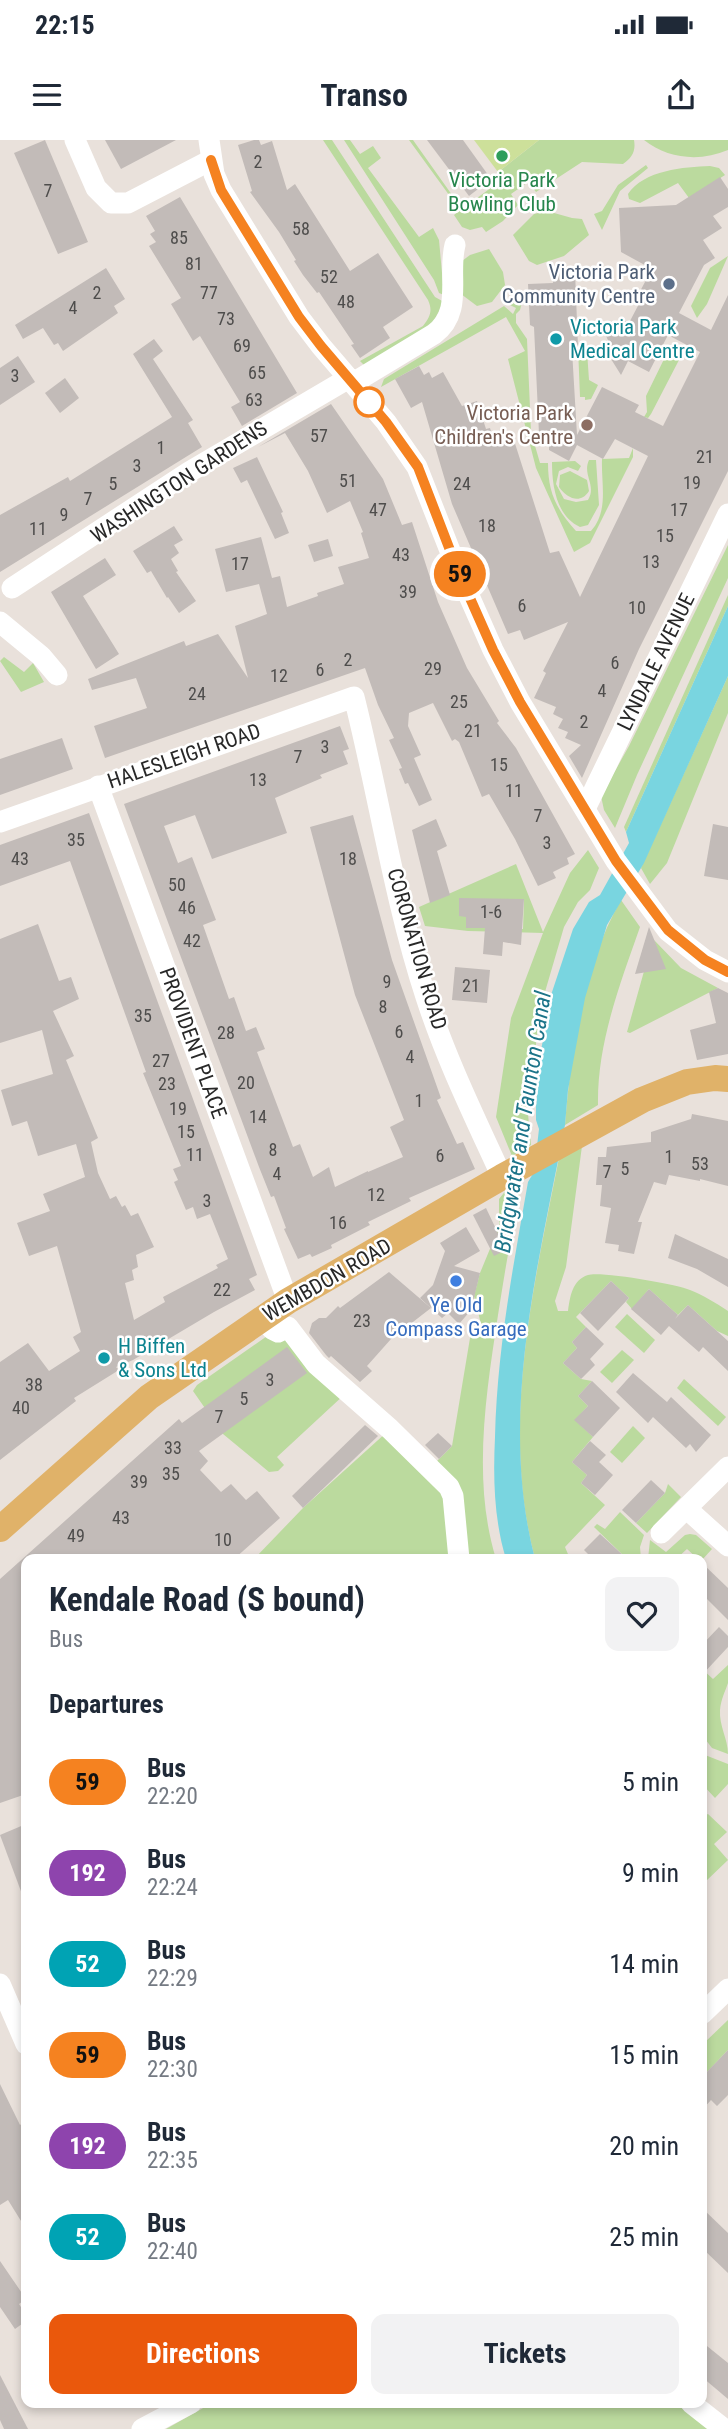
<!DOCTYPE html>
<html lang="en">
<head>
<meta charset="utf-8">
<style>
  body { margin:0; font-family:"Roboto Condensed",sans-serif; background:#f2f2f3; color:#1f2937; height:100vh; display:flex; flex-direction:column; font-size:26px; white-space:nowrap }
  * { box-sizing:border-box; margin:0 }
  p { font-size:23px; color:#747a83 }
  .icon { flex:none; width:38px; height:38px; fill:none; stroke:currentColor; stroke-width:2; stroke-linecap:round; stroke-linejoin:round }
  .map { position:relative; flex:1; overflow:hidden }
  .panel { position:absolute; left:21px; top:1414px; width:686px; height:854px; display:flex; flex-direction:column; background:#fff; border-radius:14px; box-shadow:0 4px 10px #0003 }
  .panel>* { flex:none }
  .badge { padding:0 14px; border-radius:23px; font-size:24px; line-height:46px }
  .map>.badge { position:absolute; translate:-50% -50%; box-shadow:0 0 0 4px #fff }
  h2 { padding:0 28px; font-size:26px; line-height:63px }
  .round { display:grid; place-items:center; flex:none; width:74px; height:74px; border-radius:14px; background:#f2f2f3 }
  .summary { display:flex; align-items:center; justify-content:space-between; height:119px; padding:0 28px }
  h1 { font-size:33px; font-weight:700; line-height:52px }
  .cta { display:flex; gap:14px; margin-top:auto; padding:14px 28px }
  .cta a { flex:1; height:80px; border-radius:14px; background:#ea580c; color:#fff; font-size:28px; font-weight:700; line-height:80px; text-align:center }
  .cta a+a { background:#f2f2f3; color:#1f2937 }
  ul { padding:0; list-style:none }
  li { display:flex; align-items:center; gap:21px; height:91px; padding:0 28px }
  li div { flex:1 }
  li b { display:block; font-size:26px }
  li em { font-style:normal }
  li .badge { min-width:77px; font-weight:700; text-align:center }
  .status { display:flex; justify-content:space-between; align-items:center; height:49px; padding:0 35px; background:#fff; direction:ltr }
  .status svg { height:19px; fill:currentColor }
  header { display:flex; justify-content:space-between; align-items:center; height:91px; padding:0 28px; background:#fff; font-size:32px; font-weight:700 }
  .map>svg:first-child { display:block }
  .green { fill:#bbda9e; fill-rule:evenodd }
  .pitch { fill:#cde09a }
  .water { fill:#79d5e0 }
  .building { fill:#c2bbb8 }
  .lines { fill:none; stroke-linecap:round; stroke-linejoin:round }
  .minor { stroke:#fff; stroke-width:21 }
  .major { stroke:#e0b269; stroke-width:26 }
  .line-casing { stroke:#fff; stroke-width:16 }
  .line { stroke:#f58220; stroke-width:10 }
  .leisure-dot { fill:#2e9e5b; stroke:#fff; stroke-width:2.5 }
  .service-dot { fill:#5c6f8a; stroke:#fff; stroke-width:2.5 }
  .culture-dot { fill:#0f9aa8; stroke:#fff; stroke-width:2.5 }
  .stop-dot { fill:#fff; stroke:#f58220; stroke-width:3.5 }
  .education-dot { fill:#8d6e63; stroke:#fff; stroke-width:2.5 }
  .shop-dot { fill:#3f7fe0; stroke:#fff; stroke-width:2.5 }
  .labels { text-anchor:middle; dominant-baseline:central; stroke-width:5; stroke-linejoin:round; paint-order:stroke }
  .number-label { font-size:18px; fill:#4e4d4c }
  .leisure-label { font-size:21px; fill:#27864d; stroke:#fff }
  .service-label { font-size:21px; fill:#4e5e75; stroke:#fff; text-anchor:end }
  .culture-label { font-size:21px; fill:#0d838f; stroke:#fff; text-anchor:start }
  .education-label { font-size:21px; fill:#785e54; stroke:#fff; text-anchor:end }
  .street-label { font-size:21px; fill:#282828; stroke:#fff }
  .shop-label { font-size:21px; fill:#366cbe; stroke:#fff }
  .water-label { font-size:23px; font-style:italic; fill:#1c7489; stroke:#fff }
</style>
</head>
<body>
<div class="status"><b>22:15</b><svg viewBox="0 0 49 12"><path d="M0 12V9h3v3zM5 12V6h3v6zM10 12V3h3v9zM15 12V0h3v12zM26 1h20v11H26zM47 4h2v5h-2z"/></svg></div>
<header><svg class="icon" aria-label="menu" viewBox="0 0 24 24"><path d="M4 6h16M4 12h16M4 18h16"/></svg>Transo<svg class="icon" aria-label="share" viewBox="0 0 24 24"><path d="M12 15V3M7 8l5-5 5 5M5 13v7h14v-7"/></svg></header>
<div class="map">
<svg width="728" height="2289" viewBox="0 0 728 2289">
  <rect width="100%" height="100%" fill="#e9e1db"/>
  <g class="green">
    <path d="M323 0H332L435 157 444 162 431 186 364 225 360 221 423 186C430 177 433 171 428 160Z"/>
    <polygon points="344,0 350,0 360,14 373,6 381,18 368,28 419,97 433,88 439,100 444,155 439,153 434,140"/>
    <path d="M409 0H413L462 69 503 39 498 32 539 0H634C636 11 632 18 623 24L582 22 536 52 528 42 511 54 518 65 503 81 486 92 482 87 470 90 462 87 454 75 460 70Z"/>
    <path d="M644 0H728V10C700 22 668 19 644 0Z"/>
    <polygon points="646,25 648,28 620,51 602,90 594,74 602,71 618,45"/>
    <path d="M710 26 719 28 725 35 689 58 678 43 640 63 629 59 628 54C644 30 684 27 710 26Z"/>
    <polygon points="547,71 572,78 582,79 589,95 564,116 537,125 529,121 513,95 534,74"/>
    <polygon points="489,109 503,132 505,145 492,162 477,166 461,154 462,121 470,115"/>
    <polygon points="728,116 707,164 697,178 691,166 710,128"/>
    <path d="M516 155 522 162 520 170 516 174V183L527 199 531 292 540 323H548C548 352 556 369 576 391H591C609 371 601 344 602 319L629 318 633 308V317L590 403 574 412 536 328 508 219 525 211 506 177 381 247 384 239 504 166 513 174 516 168 506 163 510 157Z"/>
    <polygon points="578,207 587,211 589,240 598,245 591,259 585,260 585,257 580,257"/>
    <polygon points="680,212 679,220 651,274 648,278 644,277 647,272 646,256 667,213"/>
    <path d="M589 320H596L599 365 588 385 580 387C556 376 552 345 552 322L575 321 581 326 578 331 568 327 559 331 556 344 564 359 576 362 588 360C597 345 582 335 589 320Z"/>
    <path d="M570 331 587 340 589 351C580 365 567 358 559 347L560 335Z"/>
    <polygon points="728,405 728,438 637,635 615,688 604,670 601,656 629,606"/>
    <polygon points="728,455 728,466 626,692 624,687"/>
    <polygon points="4,517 24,532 33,523 44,542 21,552 0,521"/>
    <polygon points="728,536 728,573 667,723 650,744 641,728"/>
    <path d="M588 710 599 728 590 750 578 762 564 787 540 869 528 974 531 1005 512 1016 496 977 511 878 543 793 468 791 425 786 419 767 516 724 543 792 570 733ZM524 760 523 789 466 787V777Z"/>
    <path d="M621 760 640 787C620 844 597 903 598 965L565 985C571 910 583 826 621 760Z"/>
    <polygon points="654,800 681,828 718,848 630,893 627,892 648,817 663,827"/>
    <path d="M582 1006 566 1127 555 1161 558 1171H568C570 1157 572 1140 588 1135 600 1131 676 1144 690 1150 703 1155 716 1163 728 1171V1196L717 1191 688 1165 678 1175 649 1149 632 1169 626 1162 629 1158 611 1141 576 1177 586 1187 572 1202 577 1208 563 1223 581 1239 592 1241 578 1256 588 1266 575 1280 593 1297 572 1322 587 1335 581 1343 605 1365 565 1407 570 1419H535C500 1286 533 1149 559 1018Z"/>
    <path d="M520 1041 522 1043C512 1087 505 1131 498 1175 486 1254 472 1341 496 1419H254L303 1368 388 1291 433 1325 452 1306 471 1192 481 1184 474 1156 480 1133 499 1087V1059L507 1049Z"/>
    <polygon points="627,1174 655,1200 644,1213 615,1187"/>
    <polygon points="289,1193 345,1254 277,1317 284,1325 278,1331 269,1332 223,1294 193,1251 197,1245 270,1194"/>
    <polygon points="622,1210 634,1220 612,1243 600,1232"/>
    <polygon points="684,1239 726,1277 718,1286 677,1248"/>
    <polygon points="633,1286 645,1298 622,1323 610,1312"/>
    <polygon points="668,1344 681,1357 647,1393 636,1383 665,1353"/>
    <polygon points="620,1372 644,1395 640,1407 641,1419 627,1419 594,1387 597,1384 605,1389"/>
    <polygon points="690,1394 696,1395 712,1409 702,1420 698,1419 687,1409 676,1419 648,1419 650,1400 666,1412 685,1395"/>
    <path d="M728 1525C728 1530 728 1538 728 1543 725 1552 721 1559 720 1570 719 1586 728 1599 728 1614L712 1608 702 1595 705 1557 702 1529 713 1539Z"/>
    <polygon points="702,1611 705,1615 728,1624 728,1644 715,1658 702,1644"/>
    <polygon points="708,1674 727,1692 714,1704 728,1720 705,1742 702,1739 702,1677"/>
    <polygon points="728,1880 728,1910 704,1935 702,1933 702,1905"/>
    <polygon points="212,2263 678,2263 709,2289 166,2289"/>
  </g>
  <polygon class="pitch" points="474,0 539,0 498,32"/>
  <path class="water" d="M728 466V536L644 723 607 785 585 858 568 950 565 985C538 1127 498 1276 535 1419H506C494 1380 493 1338 495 1297 497 1211 513 1127 528 1042L534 1032 539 989 536 980V967L541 911 550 858 573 789 589 762 600 755 629 703 626 692Z"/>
  <g class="building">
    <polygon points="45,0 88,102 58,114 14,13"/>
    <polygon points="105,0 176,0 121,29"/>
    <polygon points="254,0 259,0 261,5 272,1 287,50 295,44 350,131 378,113 413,167 383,187 390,198 360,218 351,205 354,204 319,152 317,153 303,135 294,121 296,120 279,92 250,52 252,51 238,5"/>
    <polygon points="427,0 463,0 491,39 469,56"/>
    <polygon points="720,37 728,49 728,67 713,76 722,88 703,100 715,118 704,125 679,173 711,190 728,155 728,331 639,509 582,638 569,616 581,605 565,598 568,592 558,588 563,579 553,574 556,567 534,558 546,533 543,531 568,482 524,500 520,490 508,494 452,364 422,262 411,268 395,239 419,226 424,235 429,232 432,238 443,232 462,266 477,261 486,289 490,288 493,298 511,291 550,413 559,411 580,457 648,316 615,299 603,319 577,305 569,321 549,310 549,294 539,294 534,187 530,185 528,144 553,143 552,132 575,131 578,207 572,210 577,295 602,247 639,265 635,272 663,286 700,212 668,195 649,232 628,221 621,235 606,211 610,205 601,184 620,186 622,181 630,181 641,160 638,155 652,129 621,112 619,68 676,65"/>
    <polygon points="180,57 297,253 242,286 231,267 240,262 200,196 193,201 171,164 181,158 149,106 156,102 150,94 155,91 146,76"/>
    <polygon points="106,128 125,159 114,166 118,173 63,211 58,203 54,205 43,188 23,199 15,185"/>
    <polygon points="154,199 163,211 153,219 193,280 188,283 202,307 0,432 0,375 68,337 70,341 172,277 133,214"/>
    <polygon points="18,216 35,242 0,265 0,228"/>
    <polygon points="65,238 79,258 60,273 45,253"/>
    <polygon points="331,264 383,339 402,385 412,382 438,462 467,528 499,581 497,583 516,608 575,714 567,718 569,724 553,732 556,738 538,746 515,699 489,654 482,657 459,602 455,599 452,601 433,563 409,573 408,586 421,615 414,618 432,660 419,666 408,643 405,644 399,629 402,628 389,600 394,598 378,565 365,528 105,618 94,586 147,568 136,538 92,550 88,539 184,501 186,506 218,494 248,538 235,486 267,474 259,444 226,452 215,409 261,397 272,438 280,436 287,467 318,456 317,453 344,444 338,427 369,418 361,393 363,392 350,361 327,373 308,331 285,293 258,307"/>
    <polygon points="257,317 283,372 281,373 289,393 275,399 247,340 241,343 233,328"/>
    <polygon points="174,386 183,400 174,405 179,413 171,419 178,431 176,432 196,461 179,473 168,457 167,458 151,431 147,433 133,411"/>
    <polygon points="328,399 333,416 314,422 308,405"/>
    <polygon points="105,418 116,435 83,456 119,514 96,529 51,452"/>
    <polygon points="340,586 349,609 343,611 348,624 320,635 322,638 275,658 287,693 212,719 195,675 164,686 178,723 192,717 216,780 203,785 229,859 234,857 246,891 256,887 265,909 257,912 293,1007 300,1004 313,1037 329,1027 335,1047 368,1031 368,1032 403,1017 390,987 404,980 355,855 310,687 353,675 392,820 441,958 437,960 457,1004 463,1002 475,1029 409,1058 411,1061 368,1082 370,1085 331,1105 332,1108 312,1117 310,1114 298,1119 284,1089 286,1088 274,1056 271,1057 259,1027 124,664"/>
    <polygon points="62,598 73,629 0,655 0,619"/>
    <polygon points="89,673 257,1135 249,1139 255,1150 214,1172 133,1220 116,1227 119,1230 74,1258 76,1261 0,1320 0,1222 28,1203 49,1231 80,1211 73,1197 81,1192 57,1106 29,1116 17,1083 50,1071 43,1054 85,1037 76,1004 38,1016 27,981 12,986 1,950 53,934 42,890 0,903 0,799 38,784 59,841 71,837 79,859 53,871 74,916 66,920 98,998 91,1002 98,1033 110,1059 116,1056 122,1067 125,1065 131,1076 138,1073 154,1107 136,1115 138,1127 132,1130 134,1140 125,1143 134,1180 165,1162 163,1157 218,1128 216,1125 228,1119 210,1074 197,1079 193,1067 186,1070 174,1042 178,1040 173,1029 181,1026 143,933 146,932 70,721 0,746 0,705"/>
    <polygon points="436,679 447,706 437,711 450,755 430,763 412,690"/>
    <polygon points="713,684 728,687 728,740 704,736"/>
    <polygon points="459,758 524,759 521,805 503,802 502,816 483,814 485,788 466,788 466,777 459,776"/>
    <polygon points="649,787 666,829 635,834"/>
    <polygon points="455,827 490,830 487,863 452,860"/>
    <polygon points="718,848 728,853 728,914 697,920 690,890 716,883 709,852"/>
    <polygon points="692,974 728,981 728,1046 700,1039 700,1041 669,1035 666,1045 654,1042 638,1082 642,1082 634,1114 618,1111 619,1105 605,1103 611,1068 600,1066 602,1045 596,1045 598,1017 606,1017 607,1007 651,1002 651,992 691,979"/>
    <polygon points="486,1068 506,1110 494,1116 473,1075"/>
    <polygon points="466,1087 480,1111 454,1126 480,1133 471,1170 459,1184 448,1173 442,1178 420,1158 433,1145 445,1111 440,1103"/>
    <polygon points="675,1094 728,1119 728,1147 697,1129 668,1118"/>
    <polygon points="389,1132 431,1168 391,1199 367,1226 372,1231 360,1242 331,1216 329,1218 326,1215 309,1193 312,1183 319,1178 326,1178 338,1166 340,1168"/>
    <polygon points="611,1141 629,1158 598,1191 580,1173"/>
    <polygon points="649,1149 678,1175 675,1179 688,1165 728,1201 728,1231 703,1207 699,1212 669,1186 661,1195 631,1169"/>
    <polygon points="586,1187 604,1204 590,1219 595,1225 581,1239 563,1223 577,1208 572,1202"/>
    <polygon points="287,1207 307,1233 199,1311 208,1321 200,1330 221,1352 231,1344 246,1360 257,1351 280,1378 234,1419 26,1419 26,1654 0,1663 0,1439 179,1279 182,1283"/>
    <polygon points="633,1233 667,1262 671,1257 711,1295 696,1312 690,1304 686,1308 653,1277 648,1283 616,1252"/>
    <polygon points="592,1241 620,1268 593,1297 574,1280 588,1266 578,1256"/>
    <polygon points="365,1285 378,1296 303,1368 292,1356"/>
    <polygon points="438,1293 452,1306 439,1319 425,1305"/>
    <polygon points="590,1301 606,1315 599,1322 613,1335 595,1355 581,1343 587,1335 572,1322"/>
    <polygon points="651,1340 665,1353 636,1383 622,1370"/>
    <polygon points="600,1394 612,1405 627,1419 593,1419 584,1410"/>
    <polygon points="702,1423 728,1448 728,1480 702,1454"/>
    <polygon points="719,1487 728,1496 728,1507 702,1535 702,1505"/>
    <polygon points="26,1684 26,1762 25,1762 0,1695"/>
    <polygon points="728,1910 728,1955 717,1966 711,1960 702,1970 702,1937"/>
    <polygon points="0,1944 20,1985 26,1981 26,2089 8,2060 0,2065"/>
    <polygon points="702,2068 728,2093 728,2133 702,2108"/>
    <polygon points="0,2121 26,2159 19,2164 26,2175 26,2181 15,2189 0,2167"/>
    <polygon points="702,2202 728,2223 728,2259 702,2237"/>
    <polygon points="0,2235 28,2289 4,2289 0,2280"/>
  </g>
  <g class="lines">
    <g class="minor">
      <polyline points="75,0 96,48 111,63 128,63 211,20"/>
      <polyline points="209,0 214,34 221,50 299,177 321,206 386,282 417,327 458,431 493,510 520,562 616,721 668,791 705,820 728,832"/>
      <path d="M353 243 434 194C464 172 447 135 455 105"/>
      <polyline points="12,448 189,332 349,238"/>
      <polyline points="0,482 41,516 57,535"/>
      <polyline points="98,646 288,1161"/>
      <polyline points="585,669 728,374"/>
      <path d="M0 682 354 557C379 656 394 759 426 857 446 919 475 978 502 1037"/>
      <polyline points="262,1178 272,1189 278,1192 288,1187 316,1224 390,1289 449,1347 453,1356 459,1419"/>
      <polyline points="687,1369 728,1406"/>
      <polyline points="661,1393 728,1327"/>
      <polyline points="0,1844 26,1904"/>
      <polyline points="702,1874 728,1849"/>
      <polyline points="691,2263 724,2289"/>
      <polyline points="142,2289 191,2263"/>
    </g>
    <polyline class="major" points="0,1389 149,1257 288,1161 502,1037 642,960 687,942 715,938 728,939"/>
  </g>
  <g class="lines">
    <defs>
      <polyline id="line" points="211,20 221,50 299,177 321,206 386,282 418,327 458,431 493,510 520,562 616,721 668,790 705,820 728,832"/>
    </defs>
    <use href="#line" class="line-casing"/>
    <use href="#line" class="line"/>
  </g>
  <circle class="leisure-dot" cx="502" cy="16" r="7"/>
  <circle class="service-dot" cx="669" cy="144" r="7"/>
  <g class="culture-dot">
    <circle cx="556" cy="199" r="7"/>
    <circle cx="104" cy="1218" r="7"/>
  </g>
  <circle class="stop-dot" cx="369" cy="262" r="14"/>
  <circle class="education-dot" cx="587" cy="285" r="7"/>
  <circle class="shop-dot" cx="456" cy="1141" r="7"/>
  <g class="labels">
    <g class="number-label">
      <text x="258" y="21">2</text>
      <text x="48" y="50">7</text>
      <text x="301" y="88">58</text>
      <text x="179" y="97">85</text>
      <text x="194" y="123">81</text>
      <text x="329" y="136">52</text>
      <text x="97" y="152">2</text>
      <text x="209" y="152">77</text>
      <text x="346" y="161">48</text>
      <text x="73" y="167">4</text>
      <text x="226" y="178">73</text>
      <text x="242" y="205">69</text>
      <text x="257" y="232">65</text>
      <text x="15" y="235">3</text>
      <text x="254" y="259">63</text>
      <text x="319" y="295">57</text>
      <text x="161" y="307">1</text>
      <text x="705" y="316">21</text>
      <text x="137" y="325">3</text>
      <text x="348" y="340">51</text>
      <text x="692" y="342">19</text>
      <text x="113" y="343">5</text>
      <text x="462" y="343">24</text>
      <text x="88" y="358">7</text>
      <text x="378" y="369">47</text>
      <text x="679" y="369">17</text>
      <text x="64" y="374">9</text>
      <text x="487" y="385">18</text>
      <text x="38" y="388">11</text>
      <text x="665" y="395">15</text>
      <text x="401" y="414">43</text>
      <text x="651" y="421">13</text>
      <text x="240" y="423">17</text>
      <text x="408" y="451">39</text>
      <text x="522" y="465">6</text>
      <text x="637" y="467">10</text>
      <text x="348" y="519">2</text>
      <text x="615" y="522">6</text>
      <text x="433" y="528">29</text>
      <text x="320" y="529">6</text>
      <text x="279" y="535">12</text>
      <text x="602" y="550">4</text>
      <text x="197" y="553">24</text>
      <text x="459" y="561">25</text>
      <text x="584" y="581">2</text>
      <text x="473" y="590">21</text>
      <text x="325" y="606">3</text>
      <text x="298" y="616">7</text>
      <text x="499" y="624">15</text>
      <text x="258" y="639">13</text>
      <text x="514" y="650">11</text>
      <text x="538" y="675">7</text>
      <text x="76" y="699">35</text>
      <text x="547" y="702">3</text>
      <text x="20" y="718">43</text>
      <text x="348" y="718">18</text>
      <text x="177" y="744">50</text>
      <text x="187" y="767">46</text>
      <text x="491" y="771">1-6</text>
      <text x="192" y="800">42</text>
      <text x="387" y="841">9</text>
      <text x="471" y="845">21</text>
      <text x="383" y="866">8</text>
      <text x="143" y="875">35</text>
      <text x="399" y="891">6</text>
      <text x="226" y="892">28</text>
      <text x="410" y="916">4</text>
      <text x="161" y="920">27</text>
      <text x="246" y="942">20</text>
      <text x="167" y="943">23</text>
      <text x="419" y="960">1</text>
      <text x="178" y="968">19</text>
      <text x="258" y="976">14</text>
      <text x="186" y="991">15</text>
      <text x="273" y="1009">8</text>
      <text x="195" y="1014">11</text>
      <text x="440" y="1015">6</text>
      <text x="669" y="1016">1</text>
      <text x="700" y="1023">53</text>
      <text x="625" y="1028">5</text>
      <text x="607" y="1031">7</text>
      <text x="277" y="1033">4</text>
      <text x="376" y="1054">12</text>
      <text x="207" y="1060">3</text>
      <text x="338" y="1082">16</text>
      <text x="222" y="1149">22</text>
      <text x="362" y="1180">23</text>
      <text x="270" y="1239">3</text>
      <text x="34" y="1244">38</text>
      <text x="244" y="1258">5</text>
      <text x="21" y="1267">40</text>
      <text x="219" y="1276">7</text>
      <text x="173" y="1307">33</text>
      <text x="171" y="1333">35</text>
      <text x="139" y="1341">39</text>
      <text x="121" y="1377">43</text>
      <text x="76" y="1395">49</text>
      <text x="223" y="1399">10</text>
    </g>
    <g class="leisure-label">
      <text x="502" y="40">Victoria Park<tspan x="502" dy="24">Bowling Club</tspan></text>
    </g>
    <g class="service-label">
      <text x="655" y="132">Victoria Park<tspan x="655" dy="24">Community Centre</tspan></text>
    </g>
    <g class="culture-label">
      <text x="570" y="187">Victoria Park<tspan x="570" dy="24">Medical Centre</tspan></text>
      <text x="118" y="1206">H Biffen<tspan x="118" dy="24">&amp; Sons Ltd</tspan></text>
    </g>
    <g class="education-label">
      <text x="573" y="273">Victoria Park<tspan x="573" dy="24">Children's Centre</tspan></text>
    </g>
    <g class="street-label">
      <text transform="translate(179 342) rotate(-33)">WASHINGTON GARDENS</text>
      <text transform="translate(656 522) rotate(-64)">LYNDALE AVENUE</text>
      <text transform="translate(184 616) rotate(-19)">HALESLEIGH ROAD</text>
      <text transform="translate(417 809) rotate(74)">CORONATION ROAD</text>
      <text transform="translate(193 903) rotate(70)">PROVIDENT PLACE</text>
      <text transform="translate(327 1140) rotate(-30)">WEMBDON ROAD</text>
    </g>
    <g class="shop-label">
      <text x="456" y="1165">Ye Old<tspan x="456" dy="24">Compass Garage</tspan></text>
    </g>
    <g class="water-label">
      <text transform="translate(523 982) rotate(-81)">Bridgwater and Taunton Canal</text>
    </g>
  </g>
</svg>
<b class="badge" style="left:460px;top:434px;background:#f58220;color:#111">59</b>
<section class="panel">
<div class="summary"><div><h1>Kendale Road (S bound)</h1><p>Bus</p></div><a class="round"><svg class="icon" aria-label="heart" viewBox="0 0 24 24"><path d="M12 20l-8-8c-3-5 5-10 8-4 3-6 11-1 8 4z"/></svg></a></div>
<h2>Departures</h2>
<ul>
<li><span class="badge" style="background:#f58220;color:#111">59</span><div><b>Bus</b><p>22:20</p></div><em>5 min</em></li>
<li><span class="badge" style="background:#8e44ad;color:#fff">192</span><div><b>Bus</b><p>22:24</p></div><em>9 min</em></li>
<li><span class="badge" style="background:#00a3b4;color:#fff">52</span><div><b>Bus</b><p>22:29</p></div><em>14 min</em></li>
<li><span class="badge" style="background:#f58220;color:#111">59</span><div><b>Bus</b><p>22:30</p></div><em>15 min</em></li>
<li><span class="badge" style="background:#8e44ad;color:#fff">192</span><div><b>Bus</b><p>22:35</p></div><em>20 min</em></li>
<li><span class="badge" style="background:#00a3b4;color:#fff">52</span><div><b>Bus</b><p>22:40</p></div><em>25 min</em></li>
</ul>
<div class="cta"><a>Directions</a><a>Tickets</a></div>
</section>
</div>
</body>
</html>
